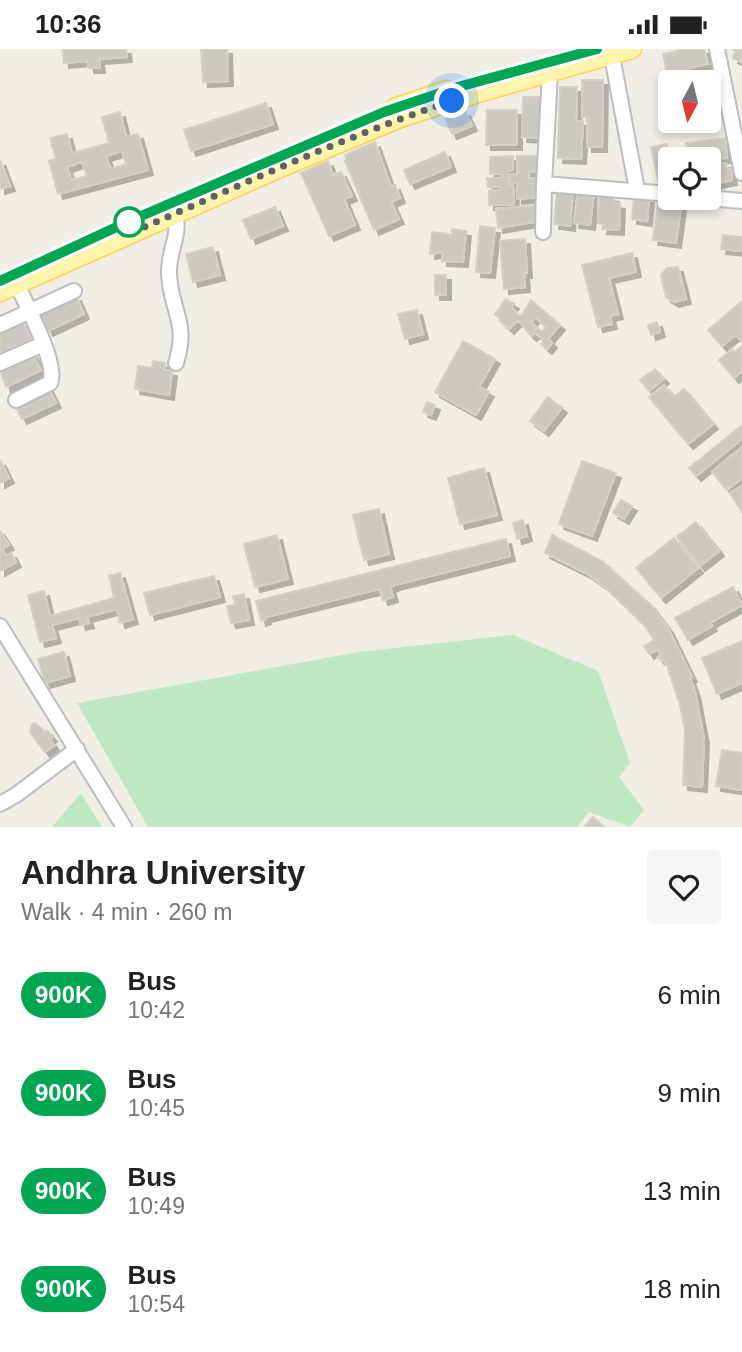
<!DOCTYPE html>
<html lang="en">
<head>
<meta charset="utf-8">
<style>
  body { margin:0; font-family:Helvetica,sans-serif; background:#f6f6f6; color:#222; height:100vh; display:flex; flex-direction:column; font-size:26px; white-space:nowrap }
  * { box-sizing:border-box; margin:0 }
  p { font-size:23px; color:#767676 }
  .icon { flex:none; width:38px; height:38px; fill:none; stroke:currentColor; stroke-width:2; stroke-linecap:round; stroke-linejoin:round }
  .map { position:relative; height:778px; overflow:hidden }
  .panel { display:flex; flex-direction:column; background:#fff; flex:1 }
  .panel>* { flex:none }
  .badge { padding:0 14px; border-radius:23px; font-size:24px; line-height:46px }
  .needle { width:46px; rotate:187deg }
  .tools { position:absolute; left:658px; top:21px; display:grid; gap:14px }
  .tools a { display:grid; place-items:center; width:63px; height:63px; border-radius:7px; background:#fff; box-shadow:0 4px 10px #0003; font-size:35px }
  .you { position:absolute; width:35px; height:35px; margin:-18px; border:5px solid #fff; border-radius:50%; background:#1a73e8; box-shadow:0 0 0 10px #1a73e833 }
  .map>.badge { position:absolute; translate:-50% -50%; box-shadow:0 0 0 4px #fff }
  .round { display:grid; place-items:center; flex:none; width:74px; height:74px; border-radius:7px; background:#f6f6f6 }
  .overview { display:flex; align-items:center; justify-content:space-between; height:119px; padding:0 21px }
  h1 { font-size:33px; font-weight:800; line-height:52px }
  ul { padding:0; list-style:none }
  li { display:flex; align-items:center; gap:21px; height:98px; padding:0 21px }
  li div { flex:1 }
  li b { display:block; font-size:26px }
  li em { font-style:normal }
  li .badge { min-width:77px; font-weight:700; text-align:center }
  .status { display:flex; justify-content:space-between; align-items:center; height:49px; padding:0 35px; background:#fff; direction:ltr }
  .status svg { height:19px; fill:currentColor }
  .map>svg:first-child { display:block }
  .green { fill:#bfeac1 }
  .building { fill:#ccc8c2; stroke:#d6d0c2; stroke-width:2; fill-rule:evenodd; filter:url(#shadow) }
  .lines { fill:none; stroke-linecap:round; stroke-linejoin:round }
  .minor-casing { stroke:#babdc2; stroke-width:18 }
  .major-casing { stroke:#fed350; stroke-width:21 }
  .minor { stroke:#fff; stroke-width:14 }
  .major { stroke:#fff4ab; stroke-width:18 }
  .line-casing { stroke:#fff; stroke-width:16 }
  .line { stroke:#00a651; stroke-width:10 }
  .walk { stroke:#5d6167; stroke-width:7; stroke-dasharray:0 12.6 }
  .stop-dot { fill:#fff; stroke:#00a651; stroke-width:3.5 }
</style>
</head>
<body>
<div class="status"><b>10:36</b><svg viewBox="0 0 49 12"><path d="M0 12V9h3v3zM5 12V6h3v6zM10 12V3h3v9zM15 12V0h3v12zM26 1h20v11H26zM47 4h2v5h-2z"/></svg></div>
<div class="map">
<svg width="742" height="778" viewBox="0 0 742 778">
  <defs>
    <filter id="shadow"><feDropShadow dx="5" dy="5" stdDeviation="0" flood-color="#0004"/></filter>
  </defs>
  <rect width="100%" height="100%" fill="#f0eee5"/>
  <g class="green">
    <polygon points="513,586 598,622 630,714 619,728 644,761 630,778 589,763 577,778 148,778 77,654 359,603"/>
    <polygon points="81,744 102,778 52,778"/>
  </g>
  <g class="building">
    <polygon points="63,0 126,0 127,8 99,10 100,19 89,19 88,12 64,14"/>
    <polygon points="201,0 227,0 228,32 203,33"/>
    <polygon points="684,0 704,0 708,15 667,24 663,5"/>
    <polygon points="732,0 742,0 741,13 733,9 736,2"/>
    <polygon points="582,31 603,31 602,98 587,98 588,68 582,68"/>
    <polygon points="560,38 577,38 576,72 583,72 581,110 558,109"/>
    <polygon points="523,48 544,48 543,89 522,88"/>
    <polygon points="266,54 273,75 191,102 184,81"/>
    <polygon points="487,61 517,61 517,96 486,96"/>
    <polygon points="465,62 472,77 452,85 445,70"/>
    <path d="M120 63 126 88 138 85 148 121 58 145 49 112 56 110 50 89 67 85 72 104 109 94 102 68ZM122 102 126 115 110 120 106 107ZM82 113 87 127 71 131 67 118Z"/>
    <polygon points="725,89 727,109 688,110 686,94"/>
    <polygon points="375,93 391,138 395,136 400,149 391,153 399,170 374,181 345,112 347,111 345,106"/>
    <polygon points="667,95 670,112 670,128 658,131 651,98"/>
    <polygon points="445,103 451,118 410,135 404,121"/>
    <polygon points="513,107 513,121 508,122 508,137 513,136 514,156 489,156 489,142 501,141 501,138 488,138 487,129 501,129 501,125 490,125 490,108"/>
    <polygon points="517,107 539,107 539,123 529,123 529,129 538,129 539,148 517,150 517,134 510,134 510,125 517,125"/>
    <polygon points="0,111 10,137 0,140"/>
    <polygon points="328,112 333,126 341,123 352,147 344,150 355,176 329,187 301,124"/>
    <polygon points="726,114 727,121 731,120 732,131 709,136 709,116"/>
    <polygon points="578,140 594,142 590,176 574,174"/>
    <polygon points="557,141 573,142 570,177 554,175"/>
    <polygon points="599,147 614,148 614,154 620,155 619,181 602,180 603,175 598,174"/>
    <polygon points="634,148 649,149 647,172 632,170"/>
    <polygon points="658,154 681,157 676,194 653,191"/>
    <polygon points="539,156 540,172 498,179 496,160"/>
    <polygon points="275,158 283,177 251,190 243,171"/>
    <polygon points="480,177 495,179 490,224 476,223"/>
    <polygon points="452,180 466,182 463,213 442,212 442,203 430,205 432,183 449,185 451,190"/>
    <polygon points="723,186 742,188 742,202 721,200"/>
    <polygon points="525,190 527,224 524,224 525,238 504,240 500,192"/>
    <polygon points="213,198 220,226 193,233 186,205"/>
    <polygon points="632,204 636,223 609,229 618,265 610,267 612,275 598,278 582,216"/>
    <polygon points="678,218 686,250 674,253 666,248 661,226 667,219"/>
    <rect x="435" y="226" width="11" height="20"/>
    <polygon points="76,247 84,265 48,282 40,265"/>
    <path d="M506 250 514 255 511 259 521 267 531 251 560 276 548 290 552 294 547 300 541 295 544 291 535 284 532 287 529 285 520 273 517 272 509 280 499 271 500 269 495 265ZM535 268 546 277 542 282 531 274Z"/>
    <polygon points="742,252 742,292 735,286 722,297 708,281"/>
    <polygon points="417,261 423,285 405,290 398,265"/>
    <polygon points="22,272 31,290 0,305 0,283"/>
    <polygon points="657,273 660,283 651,286 648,276"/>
    <polygon points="463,292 495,310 479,338 489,343 476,366 435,343"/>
    <polygon points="742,297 742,322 734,329 719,311 732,300 735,303"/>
    <polygon points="32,304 41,321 6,338 0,320"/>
    <polygon points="153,312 165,314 164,321 172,322 169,346 135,340 138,317 152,319"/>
    <polygon points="655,320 664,330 649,342 640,331"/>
    <polygon points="664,336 674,348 684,340 713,375 688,395 649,348"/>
    <polygon points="48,338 56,354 22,370 14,355"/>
    <polygon points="548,348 562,359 544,382 530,372"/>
    <polygon points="427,353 435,356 431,366 423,363"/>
    <polygon points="742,376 742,390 696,427 689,419"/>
    <polygon points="742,398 742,429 727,441 712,423"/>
    <polygon points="0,411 9,429 0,434"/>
    <polygon points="582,412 616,424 592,487 559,475"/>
    <polygon points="484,419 497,466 460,475 448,429"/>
    <polygon points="742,437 742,463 730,444"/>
    <polygon points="621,451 632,457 624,470 613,464"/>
    <polygon points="379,460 389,505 364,511 353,466"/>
    <polygon points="523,471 527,487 517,490 513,474"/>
    <polygon points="696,473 719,502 700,517 677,488"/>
    <polygon points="0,482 9,496 2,500 6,507 11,504 16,513 0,522"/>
    <polygon points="277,486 288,530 255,538 244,495"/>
    <polygon points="552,486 602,512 650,555 668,579 692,628 690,629 695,643 704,690 702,738 683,736 685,681 680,656 667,617 663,610 660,611 658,608 661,607 658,600 649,605 644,597 654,591 652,588 645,577 605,538 586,524 545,504"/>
    <polygon points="674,489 698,519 661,549 636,519"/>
    <polygon points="506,490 510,507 395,536 390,538 393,548 383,551 380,541 375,541 266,568 266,570 261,572 256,552"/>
    <polygon points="120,524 133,570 120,574 117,560 87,568 89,574 81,576 79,569 52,576 56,589 40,593 28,546 44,542 50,567 114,549 109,527"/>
    <polygon points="214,527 220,548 150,566 144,544"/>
    <polygon points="733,538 742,556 710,574 712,577 688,591 675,569"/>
    <polygon points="244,545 249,571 231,574 227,557 235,556 233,547"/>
    <polygon points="742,592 742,634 717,645 702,609"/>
    <polygon points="64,603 70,627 45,634 38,610"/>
    <polygon points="35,674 45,683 47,681 52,688 49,690 54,696 45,703 30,683 32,676"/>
    <polygon points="722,701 742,704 742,741 716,737"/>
    <polygon points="593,768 604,778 584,778"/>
  </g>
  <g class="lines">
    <defs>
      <g id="minor">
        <polyline points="717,0 742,124"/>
        <polyline points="612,7 637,141"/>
        <polyline points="550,24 544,135 670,145"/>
        <polyline points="708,149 742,152"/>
        <path d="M175 165C181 186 168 203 169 224 170 261 189 272 176 314"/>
        <polyline points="543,183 544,135"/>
        <polyline points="0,276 74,242"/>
        <polyline points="0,314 43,295"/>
        <path d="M16 351 50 334C59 316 25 254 17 235"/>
        <polyline points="0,577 124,778"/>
        <polyline points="0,755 16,746 77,700"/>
      </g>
      <g id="major">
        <polyline points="394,59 447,41"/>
        <polyline points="0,243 280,119 400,69 478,44 632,0"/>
      </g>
    </defs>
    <use href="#minor" class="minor-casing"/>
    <use href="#major" class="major-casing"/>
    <use href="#minor" class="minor"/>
    <use href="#major" class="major"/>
  </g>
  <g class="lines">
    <defs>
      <polyline id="line" points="0,232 134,170 384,63 458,38 597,0"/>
    </defs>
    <use href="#line" class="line-casing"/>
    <use href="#line" class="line"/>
    <path class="walk" d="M129 173 124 187C232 140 340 89 452 52"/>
  </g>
  <circle class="stop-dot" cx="129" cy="173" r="14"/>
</svg>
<div class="tools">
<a><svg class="needle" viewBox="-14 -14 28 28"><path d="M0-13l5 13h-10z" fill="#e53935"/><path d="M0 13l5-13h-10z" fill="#767676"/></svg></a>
<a><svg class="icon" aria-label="locate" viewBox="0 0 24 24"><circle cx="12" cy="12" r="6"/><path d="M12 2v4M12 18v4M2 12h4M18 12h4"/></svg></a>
</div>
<div class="you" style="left:452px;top:52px"></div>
</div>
<section class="panel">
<div class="overview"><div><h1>Andhra University</h1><p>Walk · 4 min · 260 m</p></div><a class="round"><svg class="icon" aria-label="heart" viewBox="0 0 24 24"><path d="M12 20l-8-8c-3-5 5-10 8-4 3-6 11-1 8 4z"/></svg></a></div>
<ul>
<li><span class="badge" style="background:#00a651;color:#fff">900K</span><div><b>Bus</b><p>10:42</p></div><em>6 min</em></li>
<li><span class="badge" style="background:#00a651;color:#fff">900K</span><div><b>Bus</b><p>10:45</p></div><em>9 min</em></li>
<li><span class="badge" style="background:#00a651;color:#fff">900K</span><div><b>Bus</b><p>10:49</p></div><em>13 min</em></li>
<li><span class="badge" style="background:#00a651;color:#fff">900K</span><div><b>Bus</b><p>10:54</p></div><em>18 min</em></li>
</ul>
</section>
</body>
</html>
